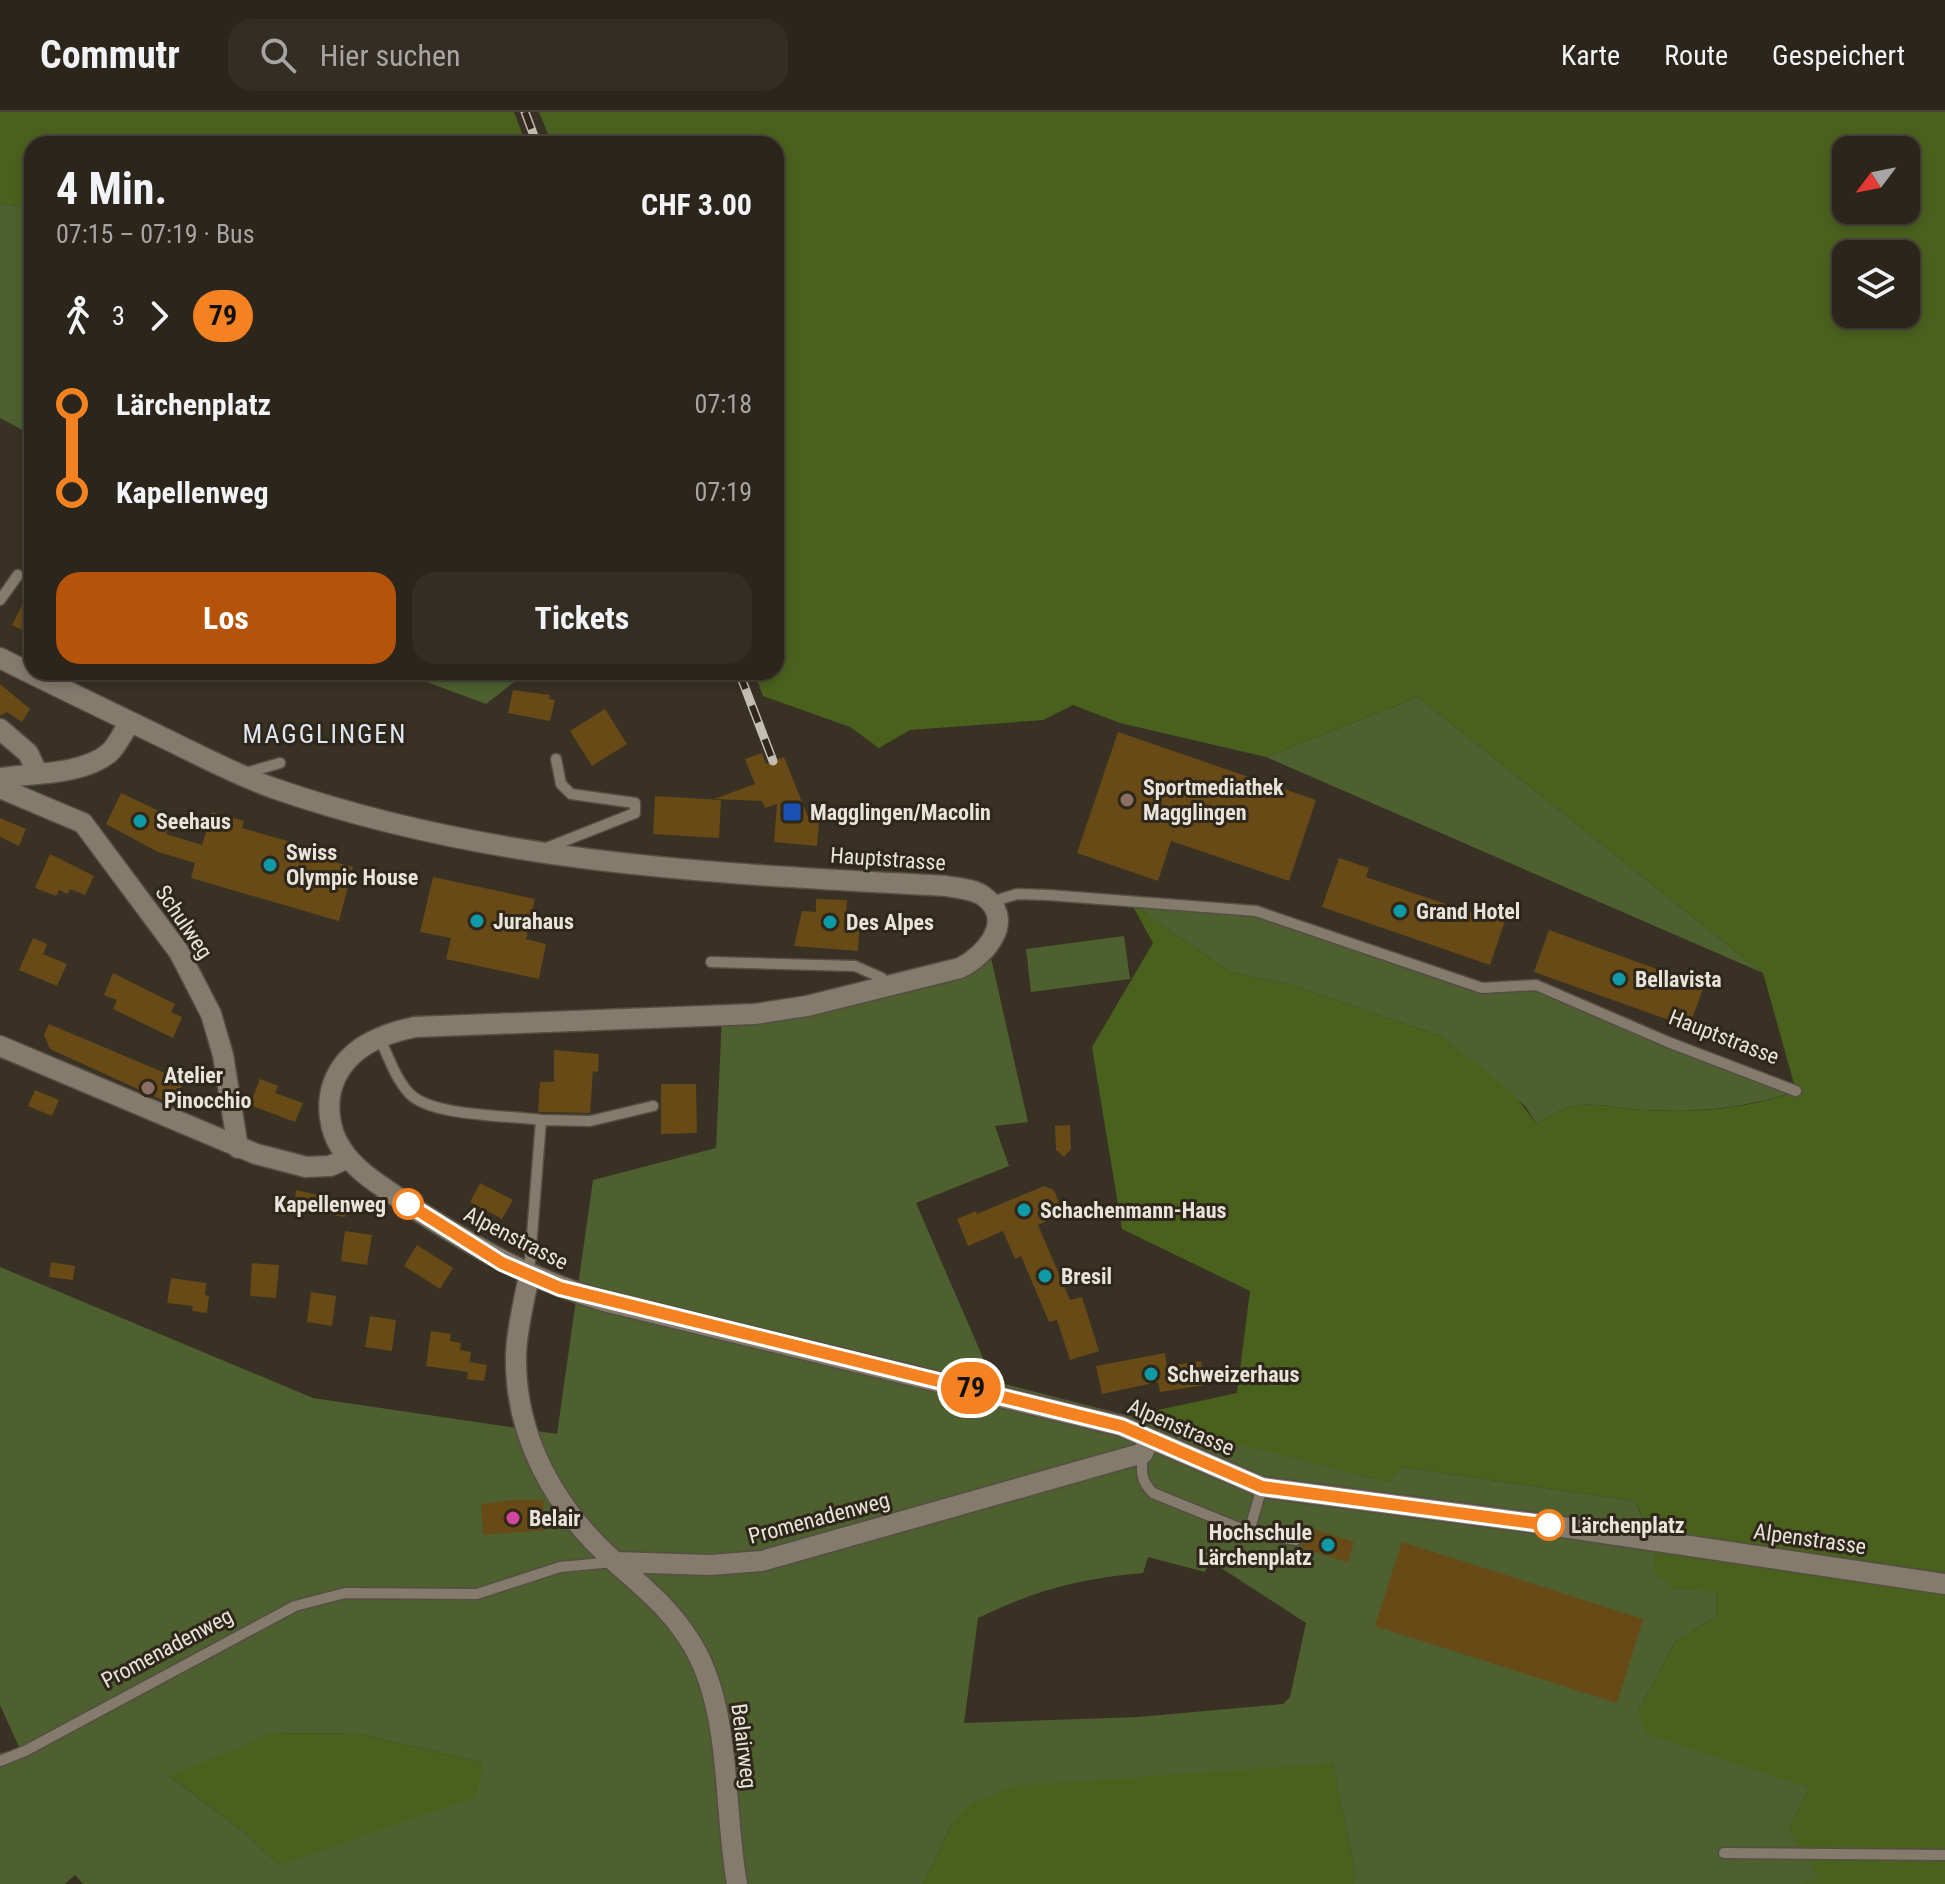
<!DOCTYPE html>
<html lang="de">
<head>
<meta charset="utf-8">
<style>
  body { margin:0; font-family:"Roboto Condensed",sans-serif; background:#332d24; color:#f1f3f6; height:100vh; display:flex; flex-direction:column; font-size:30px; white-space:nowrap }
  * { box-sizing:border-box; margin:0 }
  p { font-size:26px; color:#a6a5a3 }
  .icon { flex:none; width:44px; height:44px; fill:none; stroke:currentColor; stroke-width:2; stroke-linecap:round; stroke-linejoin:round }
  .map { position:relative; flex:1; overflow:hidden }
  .details { position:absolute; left:24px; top:24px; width:760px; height:544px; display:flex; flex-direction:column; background:#2b251b; border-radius:24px; box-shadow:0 4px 12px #0003,0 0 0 2px #47423a }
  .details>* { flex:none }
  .badge { padding:0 16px; border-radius:26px; font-size:28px; line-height:52px }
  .needle { width:52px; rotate:238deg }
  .buttons { position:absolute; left:1832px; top:24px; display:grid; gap:16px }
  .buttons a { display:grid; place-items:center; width:88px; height:88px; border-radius:16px; background:#2b251b; box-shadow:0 4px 12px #0003,0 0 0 2px #47423a; font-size:40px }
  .map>.badge { position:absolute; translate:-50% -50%; box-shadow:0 0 0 4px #fff }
  .legs { display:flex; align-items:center; gap:12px; height:88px; padding:0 32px; font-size:26px }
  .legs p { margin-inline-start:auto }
  .overview { display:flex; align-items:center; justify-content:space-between; height:136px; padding:0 32px }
  h1 { font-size:44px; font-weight:700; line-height:60px }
  .button { display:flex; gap:16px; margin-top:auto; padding:16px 32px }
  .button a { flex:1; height:92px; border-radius:24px; background:#b45309; color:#fff; font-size:32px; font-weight:700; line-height:92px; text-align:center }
  .button a+a { background:#332d24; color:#f1f3f6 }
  ul { padding:0 32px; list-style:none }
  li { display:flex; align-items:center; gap:28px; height:88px; font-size:30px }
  li i { display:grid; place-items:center; width:12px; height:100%; margin:0 10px; background:currentColor }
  li i::after { content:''; width:20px; height:20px; margin:-10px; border:6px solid; border-radius:50%; background:#2b251b }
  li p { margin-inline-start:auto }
  li:first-child i { background:linear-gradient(#0000 50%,currentColor 0) }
  li:last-child i { background:linear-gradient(currentColor 50%,#0000 0) }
  header { display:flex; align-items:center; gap:48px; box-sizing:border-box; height:112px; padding:0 40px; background:#2b251b; border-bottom:2px solid #47423a }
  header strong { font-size:38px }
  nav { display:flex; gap:44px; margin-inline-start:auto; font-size:28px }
  .search { width:560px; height:72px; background:#332d24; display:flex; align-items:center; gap:20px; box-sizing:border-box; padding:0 28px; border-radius:24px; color:#a6a5a3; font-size:30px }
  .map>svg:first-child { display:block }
  .green { fill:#4e602f; fill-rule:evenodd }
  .forest { fill:#4a611e; fill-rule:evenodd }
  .building { fill:#674a16 }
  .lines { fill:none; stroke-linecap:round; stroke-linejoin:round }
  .lane-casing { stroke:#544e43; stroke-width:13 }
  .street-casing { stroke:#544e43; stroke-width:23 }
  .lane { stroke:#847b6d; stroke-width:10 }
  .street { stroke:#847b6d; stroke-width:20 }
  .rail-casing { stroke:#c3bdb4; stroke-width:9 }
  .rail { stroke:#2f271a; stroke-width:6; stroke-dasharray:18; stroke-linecap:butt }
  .line-1-casing { stroke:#fff; stroke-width:18 }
  .line-1 { stroke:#f58220; stroke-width:12 }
  .education-dot { fill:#8d6e63; stroke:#2f271a; stroke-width:3 }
  .transit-dot { fill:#1a4fb4; stroke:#2f271a; stroke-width:3 }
  .culture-dot { fill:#0f9aa8; stroke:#2f271a; stroke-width:3 }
  .stop-1-dot { fill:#fff; stroke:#f58220; stroke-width:4 }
  .hotel-dot { fill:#d1479c; stroke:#2f271a; stroke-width:3 }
  .labels { text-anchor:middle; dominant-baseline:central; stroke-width:6; stroke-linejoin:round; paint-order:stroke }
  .poi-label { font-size:22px; font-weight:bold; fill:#e8e3db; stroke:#2f271a; text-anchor:start }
  .street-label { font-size:22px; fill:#e8e3db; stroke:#2f271a }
  .stop-label { font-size:22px; font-weight:bold; fill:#e8e3db; stroke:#2f271a; text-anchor:end }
  .quarter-label { font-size:26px; letter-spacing:2px; fill:#dde5f2; stroke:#2f271a }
</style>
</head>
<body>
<header>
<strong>Commutr</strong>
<div class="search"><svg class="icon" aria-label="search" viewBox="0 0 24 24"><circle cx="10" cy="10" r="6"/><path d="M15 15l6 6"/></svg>Hier suchen</div>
<nav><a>Karte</a><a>Route</a><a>Gespeichert</a></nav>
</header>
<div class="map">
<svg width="1945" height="1772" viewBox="0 0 1945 1772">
  <rect width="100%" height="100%" fill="#393124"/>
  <g class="green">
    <polygon points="0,91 32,97 32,323 0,306"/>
    <polygon points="400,560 527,560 486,592"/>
    <polygon points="1418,585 1763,861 1266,645"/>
    <path d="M1129 787 1233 795 1482 876 1536 873 1796 979C1748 996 1694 1001 1643 998 1596 995 1579 982 1537 1012L1525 994 1441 924 1290 873 1231 860 1150 805Z"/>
    <polygon points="1124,824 1130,867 1031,880 1026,837"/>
    <path d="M989 837 1028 1010 995 1014 1009 1054 916 1091 993 1269 1388 1370 1402 1355 1635 1389 1673 1476 1717 1479 1716 1505 1676 1529 1638 1599 1809 1676 1789 1717 1820 1768 1802 1772H1353L1355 1759 1333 1652 952 1712 923 1772H83L75 1763 65 1772H0V1641L20 1637 0 1593V1155L313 1286 557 1322 593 1068 716 1036 722 904 807 894ZM1148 1445 1205 1460 1209 1448 1306 1511 1290 1585 1283 1592 1139 1605 964 1611 978 1506C1033 1479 1081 1466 1143 1461ZM273 1621 360 1622 483 1651 279 1753 244 1720 171 1665Z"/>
  </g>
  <g class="forest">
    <polygon points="0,0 514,0 526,32 32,32 32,97 0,91"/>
    <path d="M539 0H1945V1772H1802L1819 1767 1789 1717 1809 1676 1646 1622 1638 1599 1676 1529 1716 1505 1717 1480 1673 1476 1655 1461 1654 1431 1635 1389 1402 1355 1388 1370 1154 1311 1158 1298 1237 1281 1250 1179 1122 1117 1092 935 1153 831 1129 787 1150 805 1231 860 1290 873 1441 924 1511 979 1537 1012C1579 982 1596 995 1643 998 1693 1001 1748 997 1796 979L1763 861 1418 585 1266 645 1120 611 1073 593 1043 608 910 618 879 636 850 615 763 584 754 560H776V32H552ZM1846 38H1906V98H1846ZM1846 142H1906V202H1846Z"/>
    <polygon points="273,1621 360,1622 483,1651 476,1685 279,1753 244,1720 170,1664"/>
    <polygon points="1333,1651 1355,1759 1353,1772 923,1772 952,1712 972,1691 1014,1674"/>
  </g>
  <g class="building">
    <polygon points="32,473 32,523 12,513"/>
    <polygon points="0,572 30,597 22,610 7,600 0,604"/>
    <polygon points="513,578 550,583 549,587 555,588 550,609 508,601"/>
    <polygon points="605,597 627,632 592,654 570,619"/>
    <polygon points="1118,620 1316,688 1289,769 1171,729 1158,769 1077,741"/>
    <polygon points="762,641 766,652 784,645 810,710 819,711 817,734 774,730 777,692 765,696 762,689 714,687 755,672 745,647"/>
    <polygon points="121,681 174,706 166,722 202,733 212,700 244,709 242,716 322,739 320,746 353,755 339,809 191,766 195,751 158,740 106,712"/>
    <polygon points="655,684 721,688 719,726 653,722"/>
    <polygon points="0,706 26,717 19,734 0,725"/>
    <polygon points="50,742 94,764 85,783 70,777 68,782 59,778 56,784 35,776"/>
    <polygon points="1339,746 1369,756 1366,765 1478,803 1481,794 1507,803 1490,853 1322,795"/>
    <polygon points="433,765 535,787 526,827 546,832 539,867 446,847 451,826 420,820"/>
    <polygon points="816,787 847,788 846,802 860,803 858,839 794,834 802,799 816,800"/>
    <polygon points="1549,818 1704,874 1689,915 1534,860"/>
    <polygon points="33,826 47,832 43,842 67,852 57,874 19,858"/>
    <polygon points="113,861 175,892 171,900 182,905 173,926 113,897 117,888 104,883"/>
    <polygon points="49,912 184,969 173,993 50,937 44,923"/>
    <polygon points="554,938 599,942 598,960 593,959 590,1001 538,1000 540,970 554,970"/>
    <polygon points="260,967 278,974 275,981 303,991 295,1010 250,993"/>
    <polygon points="661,972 696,972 697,1021 661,1022"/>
    <polygon points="35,978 59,988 52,1004 28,994"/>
    <polygon points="1070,1013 1071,1037 1064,1045 1056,1038 1055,1014"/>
    <polygon points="480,1071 513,1088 502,1107 470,1090"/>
    <polygon points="1044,1074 1054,1078 1063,1102 1038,1113 1070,1188 1082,1185 1099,1239 1070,1248 1057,1208 1049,1210 1021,1144 1015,1147 1003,1119 968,1134 957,1107 976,1099 977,1102"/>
    <polygon points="296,1078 349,1090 345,1105 294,1096"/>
    <polygon points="345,1119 372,1123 367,1153 341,1149"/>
    <polygon points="417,1133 453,1156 440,1177 404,1154"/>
    <polygon points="51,1150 75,1154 73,1168 49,1165"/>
    <polygon points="252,1151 279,1153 276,1186 250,1184"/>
    <polygon points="171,1166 206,1171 205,1183 209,1184 207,1201 192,1199 193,1194 167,1191"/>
    <polygon points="311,1180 336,1184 332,1214 307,1210"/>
    <polygon points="370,1204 396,1208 392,1239 365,1235"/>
    <polygon points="431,1219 451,1222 450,1229 461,1231 460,1238 471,1240 469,1254 470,1250 487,1253 484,1269 467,1267 468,1260 426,1254"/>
    <polygon points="1165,1241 1167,1254 1201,1249 1205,1273 1160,1280 1158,1270 1102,1282 1096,1254"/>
    <polygon points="514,1388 543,1388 545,1418 483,1423 481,1392"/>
    <polygon points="1307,1415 1354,1430 1348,1450 1301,1436"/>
    <polygon points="1402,1430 1643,1507 1617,1591 1375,1514"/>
  </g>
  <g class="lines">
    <defs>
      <g id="lane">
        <polyline points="0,488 18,463"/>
        <polyline points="242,662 280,651"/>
        <polyline points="544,737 635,701 635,691 571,682 561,672 556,647"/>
        <polyline points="991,790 1017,782 1048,783 1256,799 1482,876 1536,873 1668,930 1796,979"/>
        <polyline points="711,850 855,854 882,866 886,875"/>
        <path d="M379 925C388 943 395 966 409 981 431 1005 508 1003 541 1008"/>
        <polyline points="529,1162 541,1008 590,1009 653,994"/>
        <path d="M1143 1341C1141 1359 1140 1368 1153 1381L1249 1420 1262 1375"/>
        <polyline points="1249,1420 1296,1428"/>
        <polyline points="0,1649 25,1639 295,1494 345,1481 477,1482 560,1455 613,1450"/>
        <polyline points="1724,1741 1945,1743"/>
      </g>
      <g id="street">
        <path d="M0 546C56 574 112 601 168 628 203 645 237 663 273 676 495 753 713 761 946 774 958 776 972 777 982 783 1018 807 985 844 960 856L807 894 755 902 415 915C381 922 346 936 333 972 326 992 329 1018 341 1036 356 1060 383 1075 406 1091 472 1134 532 1169 608 1190L1121 1314 1262 1375 1549 1413 1945 1472"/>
        <polyline points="0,617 28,641 37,660"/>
        <path d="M0 666C32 661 83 663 109 641 118 633 123 620 130 610"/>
        <polyline points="0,676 83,711 179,840 211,902 223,943 238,1036"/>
        <polyline points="0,934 256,1042 306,1055 330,1054 348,1046"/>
        <path d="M529 1164C524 1189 517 1216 516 1242 514 1324 555 1397 615 1450 648 1479 679 1504 699 1545 731 1610 724 1700 737 1772"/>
        <polyline points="615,1450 710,1453 762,1449 1143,1341 1149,1327"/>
      </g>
    </defs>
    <use href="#lane" class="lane-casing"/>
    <use href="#street" class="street-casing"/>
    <use href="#lane" class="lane"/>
    <use href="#street" class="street"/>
    <defs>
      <g id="rail">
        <polyline points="525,0 537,32"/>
        <polyline points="739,560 773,649"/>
      </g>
    </defs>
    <use href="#rail" class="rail-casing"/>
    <use href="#rail" class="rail"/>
  </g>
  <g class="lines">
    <defs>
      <polyline id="line-1" points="408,1092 502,1151 560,1176 1121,1314 1262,1375 1549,1413"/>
    </defs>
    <use href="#line-1" class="line-1-casing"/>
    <use href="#line-1" class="line-1"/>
  </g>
  <g class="education-dot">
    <circle cx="1127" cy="688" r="8"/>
    <circle cx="148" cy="976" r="8"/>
  </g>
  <rect class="transit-dot" x="782" y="690" width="20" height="20" rx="4"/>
  <g class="culture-dot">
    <circle cx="140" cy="709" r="8"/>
    <circle cx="270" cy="753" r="8"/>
    <circle cx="1400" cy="799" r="8"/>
    <circle cx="477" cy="809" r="8"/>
    <circle cx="830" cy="810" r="8"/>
    <circle cx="1619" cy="867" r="8"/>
    <circle cx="1024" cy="1098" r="8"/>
    <circle cx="1045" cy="1164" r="8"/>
    <circle cx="1151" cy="1262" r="8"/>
    <circle cx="1328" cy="1433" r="8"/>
  </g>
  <g class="stop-1-dot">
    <circle cx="408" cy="1092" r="14"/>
    <circle cx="1549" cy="1413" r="14"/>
  </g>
  <circle class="hotel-dot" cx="513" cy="1406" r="8"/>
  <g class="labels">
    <g class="poi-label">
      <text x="1143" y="675">Sportmediathek<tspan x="1143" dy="25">Magglingen</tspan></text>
      <text x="810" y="700">Magglingen/Macolin</text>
      <text x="156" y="709">Seehaus</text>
      <text x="286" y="740">Swiss<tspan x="286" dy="25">Olympic House</tspan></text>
      <text x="1416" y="799">Grand Hotel</text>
      <text x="493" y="809">Jurahaus</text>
      <text x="846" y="810">Des Alpes</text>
      <text x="1635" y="867">Bellavista</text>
      <text x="164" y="963">Atelier<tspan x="164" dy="25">Pinocchio</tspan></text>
      <text x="1040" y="1098">Schachenmann-Haus</text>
      <text x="1061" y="1164">Bresil</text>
      <text x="1167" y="1262">Schweizerhaus</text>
      <text x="529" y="1406">Belair</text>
      <text x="1312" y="1420" text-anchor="end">Hochschule<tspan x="1312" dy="25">Lärchenplatz</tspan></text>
    </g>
    <g class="street-label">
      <text transform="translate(888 747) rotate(4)">Hauptstrasse</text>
      <text transform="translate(184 810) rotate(56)">Schulweg</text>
      <text transform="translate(1724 925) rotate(21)">Hauptstrasse</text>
      <text transform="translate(516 1126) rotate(27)">Alpenstrasse</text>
      <text transform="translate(1181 1315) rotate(23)">Alpenstrasse</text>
      <text transform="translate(819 1406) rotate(-15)">Promenadenweg</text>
      <text transform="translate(1810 1427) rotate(8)">Alpenstrasse</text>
      <text transform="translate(167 1536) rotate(-28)">Promenadenweg</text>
      <text transform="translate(744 1634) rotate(83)">Belairweg</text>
    </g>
    <g class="stop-label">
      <text x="386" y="1092">Kapellenweg</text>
      <text x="1571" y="1413" text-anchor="start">Lärchenplatz</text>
    </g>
    <g class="quarter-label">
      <text x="325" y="622">MAGGLINGEN</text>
    </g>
  </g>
</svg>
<div class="buttons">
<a><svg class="needle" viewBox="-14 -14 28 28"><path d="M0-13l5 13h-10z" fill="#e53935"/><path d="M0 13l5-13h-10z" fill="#a6a5a3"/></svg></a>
<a><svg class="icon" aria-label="layers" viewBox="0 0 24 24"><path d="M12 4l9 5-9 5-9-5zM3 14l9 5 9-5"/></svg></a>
</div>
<b class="badge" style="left:971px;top:1276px;background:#f58220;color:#111">79</b>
<section class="details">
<div class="overview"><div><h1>4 Min.</h1><p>07:15 – 07:19 · Bus</p></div><b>CHF 3.00</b></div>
<div class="legs"><svg class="icon" aria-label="walk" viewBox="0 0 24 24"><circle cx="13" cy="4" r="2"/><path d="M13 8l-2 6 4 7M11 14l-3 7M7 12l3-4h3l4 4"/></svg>3<svg class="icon" aria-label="forward" viewBox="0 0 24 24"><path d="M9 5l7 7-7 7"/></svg><b class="badge" style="background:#f58220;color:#111">79</b></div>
<ul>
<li><i style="color:#f58220"></i><b>Lärchenplatz</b><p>07:18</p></li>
<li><i style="color:#f58220"></i><b>Kapellenweg</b><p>07:19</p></li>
</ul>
<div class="button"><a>Los</a><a>Tickets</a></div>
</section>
</div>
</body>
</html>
